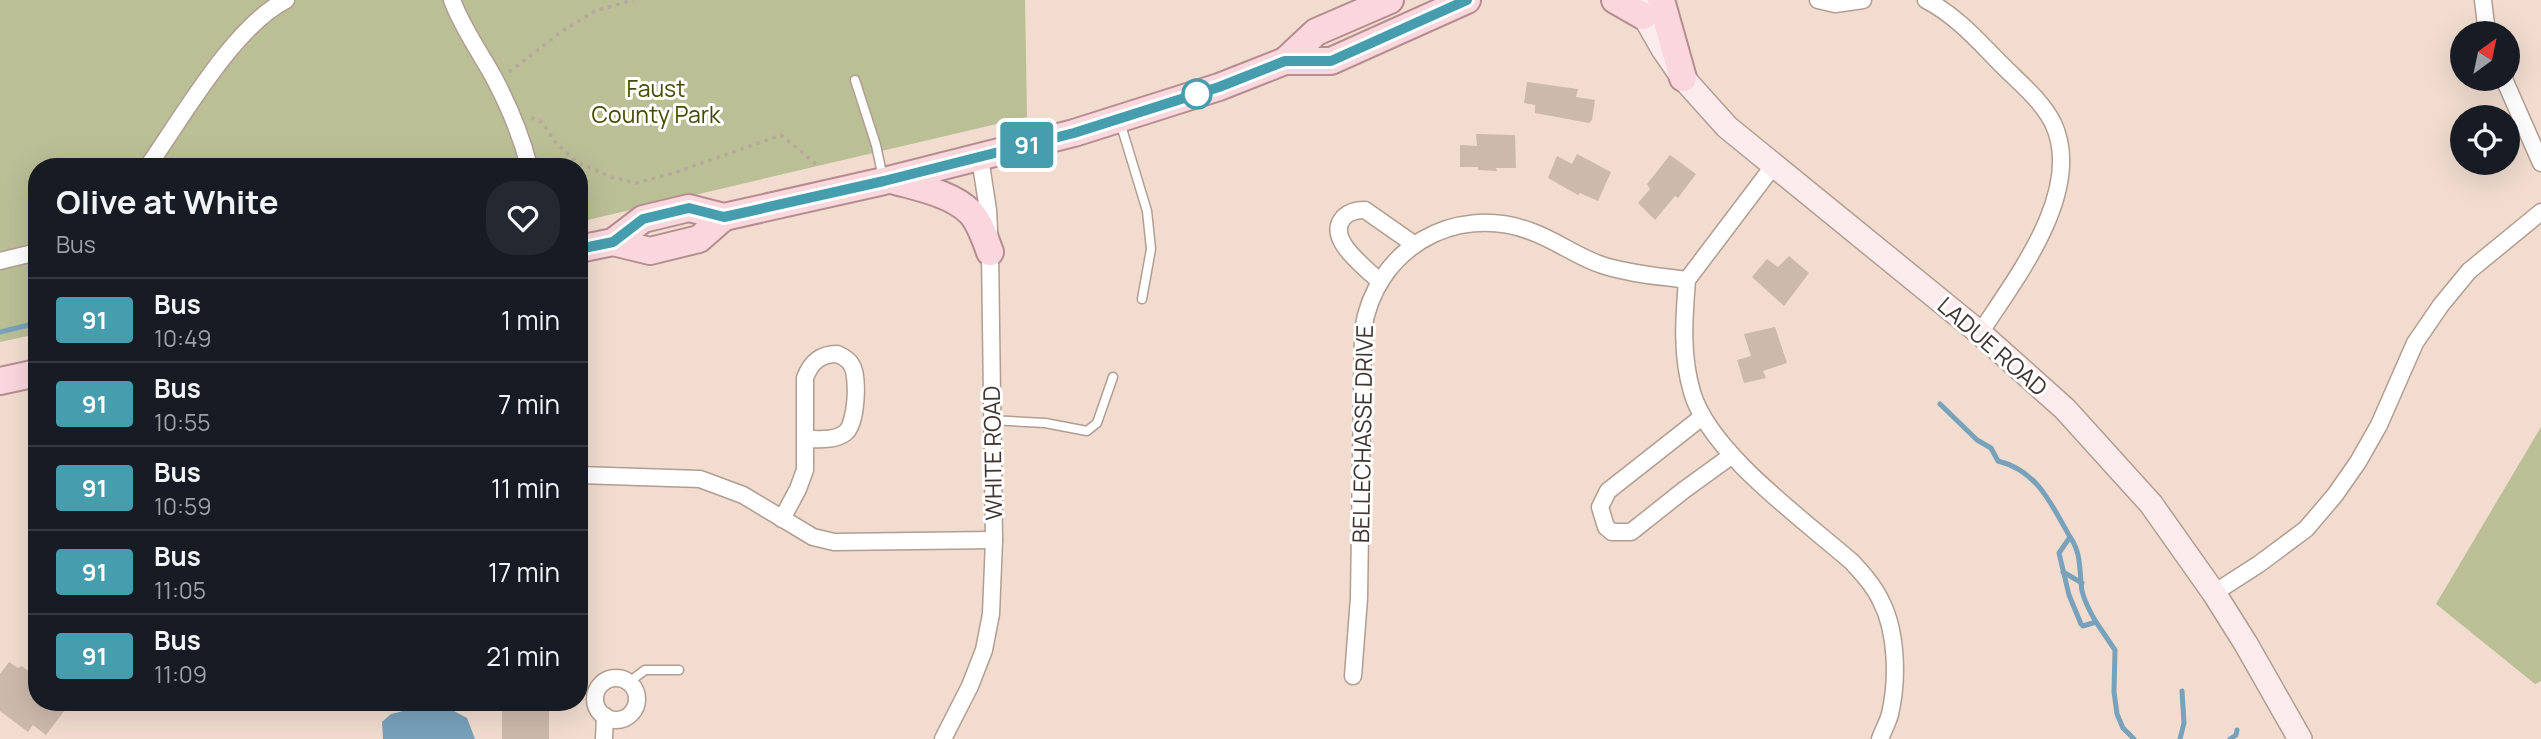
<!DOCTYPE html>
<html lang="en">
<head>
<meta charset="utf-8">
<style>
  body { margin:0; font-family:Manrope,sans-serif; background:#242831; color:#f1f3f6; height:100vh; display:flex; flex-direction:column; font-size:26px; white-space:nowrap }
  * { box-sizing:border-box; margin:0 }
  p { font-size:23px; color:#9ea1a6 }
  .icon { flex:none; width:38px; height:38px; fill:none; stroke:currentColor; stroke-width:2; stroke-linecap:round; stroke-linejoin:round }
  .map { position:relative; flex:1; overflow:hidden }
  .sheet { position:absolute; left:28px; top:158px; width:560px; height:553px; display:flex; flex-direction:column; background:#171b24; border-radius:28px; box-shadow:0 7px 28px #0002 }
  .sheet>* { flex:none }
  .badge { padding:0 14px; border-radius:5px; font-size:24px; line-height:46px }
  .needle { width:46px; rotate:33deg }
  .controls { position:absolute; left:2450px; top:21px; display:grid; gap:14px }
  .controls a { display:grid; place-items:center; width:70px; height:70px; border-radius:50%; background:#171b24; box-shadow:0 7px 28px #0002; font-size:35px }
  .map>.badge { position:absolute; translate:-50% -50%; box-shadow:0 0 0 4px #fff }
  .round { display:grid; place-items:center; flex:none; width:74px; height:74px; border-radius:28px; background:#242831 }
  .summary { display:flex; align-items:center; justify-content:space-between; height:119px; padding:0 28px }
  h1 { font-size:33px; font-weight:700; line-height:52px }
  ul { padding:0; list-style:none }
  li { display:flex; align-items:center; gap:21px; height:84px; padding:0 28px; border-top:2px solid #363941 }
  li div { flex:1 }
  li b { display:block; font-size:26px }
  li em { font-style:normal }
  li .badge { min-width:77px; font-weight:700; text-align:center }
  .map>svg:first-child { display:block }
  .green { fill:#babf96 }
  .water { fill:#78a1bb }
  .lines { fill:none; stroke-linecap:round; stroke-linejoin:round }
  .stream { stroke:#78a1bb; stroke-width:5 }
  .building { fill:#cdb9ac }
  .service-casing { stroke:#b19d91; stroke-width:11 }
  .minor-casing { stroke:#b19d91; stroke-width:19 }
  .secondary-casing { stroke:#b19d91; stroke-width:26 }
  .primary-casing { stroke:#b58d90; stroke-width:30 }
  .path { stroke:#b8a79d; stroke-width:3.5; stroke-dasharray:3.5 5; stroke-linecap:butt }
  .service { stroke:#fff; stroke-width:8 }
  .minor { stroke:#fff; stroke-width:16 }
  .secondary { stroke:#fcebed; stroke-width:23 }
  .primary { stroke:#f9d7dc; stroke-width:26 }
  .line-casing { stroke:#fff; stroke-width:16 }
  .line { stroke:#469dad; stroke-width:10 }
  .stop-dot { fill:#fff; stroke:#469dad; stroke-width:3.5 }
  .labels { text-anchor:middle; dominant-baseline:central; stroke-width:6; stroke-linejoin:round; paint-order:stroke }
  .park-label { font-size:23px; fill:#474b00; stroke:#fff }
  .street-label { font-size:23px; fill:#3e3530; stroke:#fff }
</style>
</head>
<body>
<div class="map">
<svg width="2541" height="739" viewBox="0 0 2541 739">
  <rect width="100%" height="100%" fill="#f1dccf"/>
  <g class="green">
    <polygon points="0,0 1025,0 1027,117 579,222 579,166 37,166 37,334 0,342"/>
    <polygon points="2541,427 2541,681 2535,684 2436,604"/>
  </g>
  <polygon class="water" points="411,709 452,710 467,718 475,739 383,739 382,722 391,714"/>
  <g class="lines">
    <g class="stream">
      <polyline points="0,332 37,323"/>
      <path d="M1940 404 1977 440 1991 448 1998 461C2038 471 2051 504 2070 537L2059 553 2069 595 2081 624 2083 626 2096 622 2115 650 2114 692 2117 714 2123 728 2134 739"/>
      <path d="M2070 537C2082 554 2079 571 2082 591 2085 603 2090 612 2096 622"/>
      <polyline points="2063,572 2082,583"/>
      <polyline points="2180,739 2184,723 2182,691"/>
      <polyline points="2230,739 2236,735 2237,730"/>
    </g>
  </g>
  <g class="building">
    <polygon points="1527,82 1578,89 1576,97 1595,100 1592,120 1589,123 1535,113 1535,105 1524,103"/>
    <polygon points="1476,134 1515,135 1516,168 1496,168 1497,171 1478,170 1478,167 1460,167 1460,145 1477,146"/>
    <polygon points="1577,154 1611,172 1598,201 1580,193 1578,195 1548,178 1557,156 1572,164"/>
    <polygon points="1670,155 1696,174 1678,198 1675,196 1655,220 1638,203 1650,189 1647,184"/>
    <polygon points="1789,256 1809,273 1784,306 1752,277 1767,259 1778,267"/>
    <polygon points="1775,327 1787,363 1763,371 1766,378 1744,383 1737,360 1751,356 1744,334"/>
    <polygon points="9,662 18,668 22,666 37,678 37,702 71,702 46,735 33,725 28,732 0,711 0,674"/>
    <rect x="502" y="702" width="47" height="37"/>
  </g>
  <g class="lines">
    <defs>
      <g id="service">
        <polyline points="855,80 876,145 883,178"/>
        <polyline points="1120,122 1147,211 1151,249 1142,299"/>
        <polyline points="991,420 1045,423 1087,431 1097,423 1113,377"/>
        <polyline points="629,682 645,670 679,670"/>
      </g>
      <g id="minor">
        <path d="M452 0C462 27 479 51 493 76 508 104 521 135 529 166"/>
        <polyline points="1818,0 1835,4 1863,0"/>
        <path d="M1926 0C1957 16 1979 42 2003 66 2020 83 2042 101 2053 123 2085 191 2015 279 1980 333"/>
        <polyline points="2483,0 2487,33"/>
        <polyline points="2504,79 2541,163"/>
        <path d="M1774 165 1687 280C1684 318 1681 355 1692 392 1709 452 1804 520 1852 562 1863 574 1874 586 1881 601 1897 632 1898 680 1890 714 1888 722 1883 731 1880 739"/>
        <path d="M148 166C182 118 234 26 286 0"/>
        <polyline points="0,261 37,252"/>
        <path d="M1379 281C1365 267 1324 238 1344 217 1350 211 1357 210 1365 210L1415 245"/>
        <polyline points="1702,417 1608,491 1600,507 1606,527 1612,532 1631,532 1684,490 1731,456"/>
        <polyline points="579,475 700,479 743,495 813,537 834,542 994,540"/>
        <path d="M782 519 798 489 805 470V378C811 362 820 354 837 354 842 356 848 359 851 364 859 375 857 424 845 433 834 441 819 439 807 439"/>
        <polyline points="2214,593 2259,564 2306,529 2335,495 2358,462 2379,425 2415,343 2441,305 2469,271 2541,212"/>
        <path d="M1353 676 1359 598 1363 330C1375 250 1453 203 1530 231 1556 240 1577 257 1602 265 1629 274 1659 276 1687 280"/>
        <circle cx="616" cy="699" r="21"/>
        <polyline points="604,739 605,716"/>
        <polyline points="943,739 970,686 984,650 991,614 994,540 990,252 988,210 980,158"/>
      </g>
      <polyline id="secondary" points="1635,0 1663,49 1683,78 1727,127 1980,333 2065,409 2151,504 2214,593 2246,644 2300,739"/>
      <g id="primary">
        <polyline points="1615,0 1643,16"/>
        <polyline points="1661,0 1683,78"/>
        <polyline points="1285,61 1316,32 1390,0"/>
        <path d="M892 180C916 187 951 193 970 212 980 222 985 239 990 252"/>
        <polyline points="613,242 650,251 699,239 724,217"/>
        <polyline points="579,249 613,242 643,219 689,208 724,217 884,181 1074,133 1219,87 1285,61 1331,61 1467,0"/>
        <polyline points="0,381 37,373"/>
      </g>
    </defs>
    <use href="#service" class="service-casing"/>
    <use href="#minor" class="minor-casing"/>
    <use href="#secondary" class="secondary-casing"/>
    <use href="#primary" class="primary-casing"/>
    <g class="path">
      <polyline points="509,72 561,32 595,11 633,0"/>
      <polyline points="531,118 542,122 555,142 577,162 611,177 636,183 674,173 781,135 816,164"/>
    </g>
    <use href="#service" class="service"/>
    <use href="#minor" class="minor"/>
    <use href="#secondary" class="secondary"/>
    <use href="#primary" class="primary"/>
  </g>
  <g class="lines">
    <defs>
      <polyline id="line" points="579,249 613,242 643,219 689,208 724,217 884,181 1074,133 1219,87 1285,61 1331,61 1467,0"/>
    </defs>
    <use href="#line" class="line-casing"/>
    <use href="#line" class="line"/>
  </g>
  <circle class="stop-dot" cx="1197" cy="94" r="14"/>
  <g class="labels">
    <g class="park-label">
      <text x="656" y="88">Faust<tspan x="656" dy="26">County Park</tspan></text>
    </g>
    <g class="street-label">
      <text transform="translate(1993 346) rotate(41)">LADUE ROAD</text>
      <text transform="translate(1362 434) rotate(-89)">BELLECHASSE DRIVE</text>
      <text transform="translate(992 453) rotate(-91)">WHITE ROAD</text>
    </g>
  </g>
</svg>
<div class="controls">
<a><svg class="needle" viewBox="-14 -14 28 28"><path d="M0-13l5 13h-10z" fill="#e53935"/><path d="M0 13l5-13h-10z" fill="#9ea1a6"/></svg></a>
<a><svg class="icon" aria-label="locate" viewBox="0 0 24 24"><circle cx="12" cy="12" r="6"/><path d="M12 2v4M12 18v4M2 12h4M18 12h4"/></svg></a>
</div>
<b class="badge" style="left:1027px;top:145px;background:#469dad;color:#fff">91</b>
<section class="sheet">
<div class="summary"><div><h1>Olive at White</h1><p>Bus</p></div><a class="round"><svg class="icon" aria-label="heart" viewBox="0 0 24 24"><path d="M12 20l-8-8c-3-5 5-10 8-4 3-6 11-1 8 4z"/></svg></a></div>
<ul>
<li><span class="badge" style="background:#469dad;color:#fff">91</span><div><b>Bus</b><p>10:49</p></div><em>1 min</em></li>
<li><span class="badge" style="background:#469dad;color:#fff">91</span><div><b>Bus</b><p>10:55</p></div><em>7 min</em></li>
<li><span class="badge" style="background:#469dad;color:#fff">91</span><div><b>Bus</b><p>10:59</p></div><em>11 min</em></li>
<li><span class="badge" style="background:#469dad;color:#fff">91</span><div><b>Bus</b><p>11:05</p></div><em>17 min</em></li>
<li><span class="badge" style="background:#469dad;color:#fff">91</span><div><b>Bus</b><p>11:09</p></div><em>21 min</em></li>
</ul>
</section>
</div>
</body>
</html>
